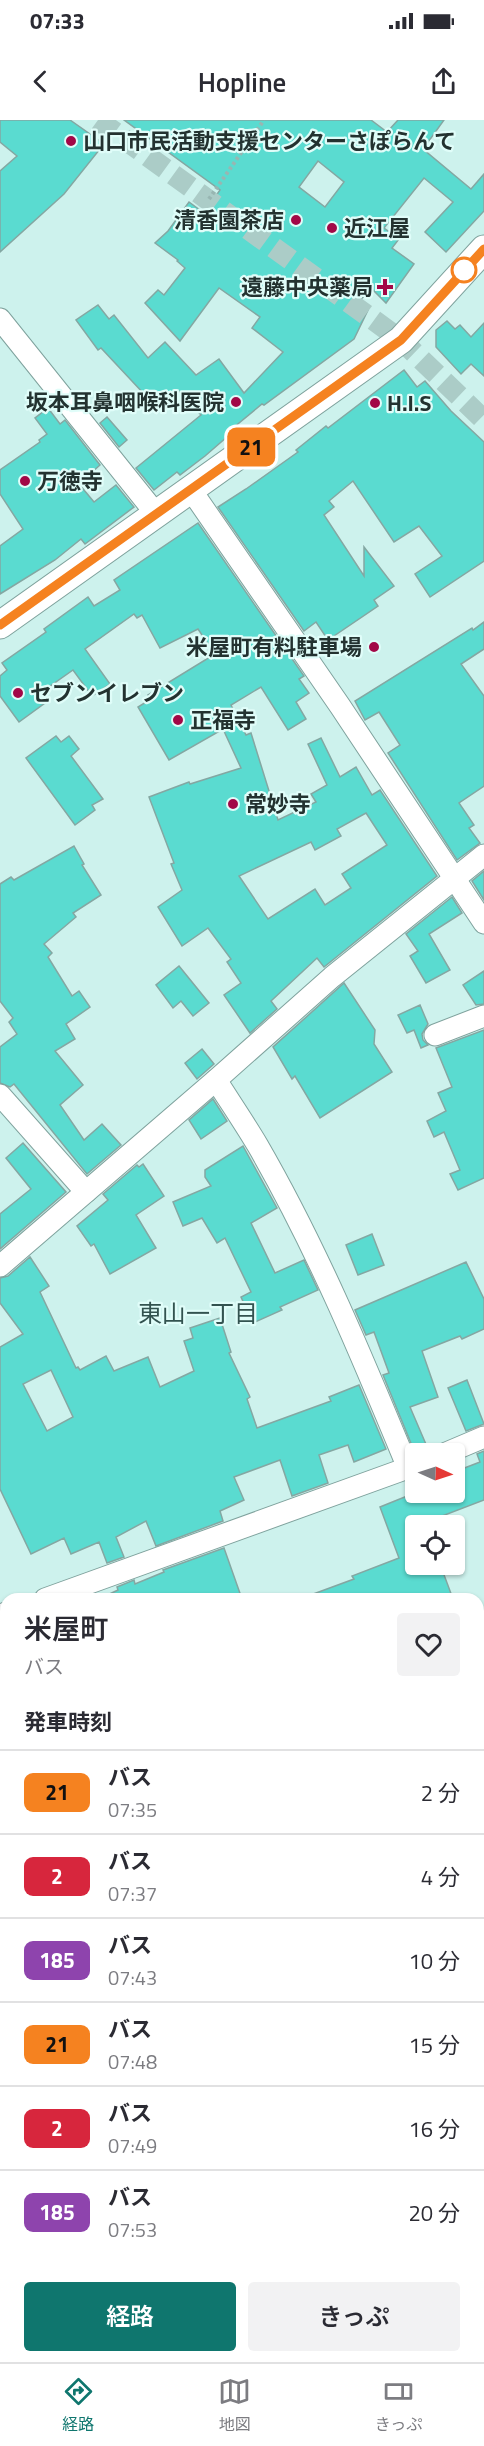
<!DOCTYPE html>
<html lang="ja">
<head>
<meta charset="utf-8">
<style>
  body { margin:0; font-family:"Titillium Web","Noto Sans JP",sans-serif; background:#f2f2f3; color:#2b2b33; height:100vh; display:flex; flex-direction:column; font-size:22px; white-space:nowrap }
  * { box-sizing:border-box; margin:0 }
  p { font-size:20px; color:#7c7c81 }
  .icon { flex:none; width:33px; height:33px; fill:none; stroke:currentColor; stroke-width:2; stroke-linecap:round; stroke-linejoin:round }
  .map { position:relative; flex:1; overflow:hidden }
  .sheet { position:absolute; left:0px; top:1473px; width:484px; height:770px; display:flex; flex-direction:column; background:#fff; border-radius:18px 18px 0 0; box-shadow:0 2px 4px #0004 }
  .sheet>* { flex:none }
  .badge { padding:0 12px; border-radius:9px; font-size:21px; line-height:39px }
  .needle { width:39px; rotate:93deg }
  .controls { position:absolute; left:405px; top:1323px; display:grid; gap:12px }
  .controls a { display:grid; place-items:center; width:60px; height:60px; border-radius:6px; background:#fff; box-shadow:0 2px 4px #0004; font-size:30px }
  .map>.badge { position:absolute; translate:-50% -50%; box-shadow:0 0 0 3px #fff }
  h2 { padding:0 24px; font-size:22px; line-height:54px }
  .round { display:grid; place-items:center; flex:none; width:63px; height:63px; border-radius:6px; background:#f2f2f3 }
  .headline { display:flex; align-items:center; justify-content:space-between; height:102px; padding:0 24px }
  h1 { font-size:28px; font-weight:600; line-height:45px }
  .cta { display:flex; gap:12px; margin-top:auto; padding:12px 24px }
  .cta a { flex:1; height:69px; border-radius:6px; background:#0f766e; color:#fff; font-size:24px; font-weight:600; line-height:69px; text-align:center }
  .cta a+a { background:#f2f2f3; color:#2b2b33 }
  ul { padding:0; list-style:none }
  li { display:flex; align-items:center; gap:18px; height:84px; padding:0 24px; border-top:2px solid #e1e1e2 }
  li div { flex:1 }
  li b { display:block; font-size:22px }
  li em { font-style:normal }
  li .badge { min-width:66px; font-weight:700; text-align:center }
  .status { display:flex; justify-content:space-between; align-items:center; height:42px; padding:0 30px; background:#fff; direction:ltr }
  .status svg { height:16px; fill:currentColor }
  header { display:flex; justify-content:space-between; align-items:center; height:78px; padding:0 24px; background:#fff; font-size:27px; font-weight:600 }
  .tabs { display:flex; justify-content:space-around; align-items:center; height:84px; border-top:2px solid #e1e1e2; background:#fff; font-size:16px; color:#7c7c81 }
  .tabs a { display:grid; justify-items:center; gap:3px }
  .tabs .active { color:#0f766e }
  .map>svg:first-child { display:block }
  .water { fill:#c46b7f }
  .building { fill:#5adbd0; stroke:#84a7a2; stroke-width:1.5; fill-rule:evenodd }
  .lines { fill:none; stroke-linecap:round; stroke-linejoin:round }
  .minor-tunnel { stroke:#abccc7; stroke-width:21; stroke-dasharray:21 10; stroke-linecap:butt }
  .minor-casing { stroke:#7fa29d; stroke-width:23 }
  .major-casing { stroke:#7fa29d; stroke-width:29 }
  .path { stroke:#98b6b2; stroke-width:4; stroke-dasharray:3 3; stroke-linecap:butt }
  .minor { stroke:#fff; stroke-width:21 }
  .major { stroke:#fff; stroke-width:27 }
  .rail { stroke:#617875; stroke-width:4.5; stroke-dasharray:9 4.5; stroke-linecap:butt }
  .line-casing { stroke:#fff; stroke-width:14 }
  .line { stroke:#f58220; stroke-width:9 }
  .poi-dot { fill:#a20847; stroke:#e0fdf9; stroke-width:2 }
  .stop-dot { fill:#fff; stroke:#f58220; stroke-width:3 }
  .labels { text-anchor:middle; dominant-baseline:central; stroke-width:4.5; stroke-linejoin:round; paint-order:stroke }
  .poi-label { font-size:22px; font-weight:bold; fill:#233230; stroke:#e0fdf9; text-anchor:start }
  .neighbourhood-label { font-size:24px; fill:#335350; stroke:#e0fdf9 }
</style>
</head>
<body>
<div class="status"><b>07:33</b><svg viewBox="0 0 49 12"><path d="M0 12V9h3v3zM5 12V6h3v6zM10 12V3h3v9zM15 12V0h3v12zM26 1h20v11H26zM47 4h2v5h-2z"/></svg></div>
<header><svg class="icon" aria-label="back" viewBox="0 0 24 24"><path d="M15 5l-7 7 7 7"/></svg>Hopline<svg class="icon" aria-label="share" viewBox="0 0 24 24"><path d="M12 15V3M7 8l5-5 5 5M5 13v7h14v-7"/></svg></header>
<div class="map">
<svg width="484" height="2242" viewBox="0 0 484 2242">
  <rect width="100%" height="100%" fill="#cdf2ed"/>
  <g class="water">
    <polygon points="478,1919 484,1919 484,1970 479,1969"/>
    <polygon points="6,1946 6,2000 0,2001 0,1948"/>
  </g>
  <g class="building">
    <polygon points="0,0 70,0 104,24 64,74 0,132 0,51 17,36 0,22"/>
    <path d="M124 0H371L387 12 398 0H444L423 29 471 69 484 54V91L446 132 425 112 453 82 424 58 384 108 399 119 392 128 414 144 386 183 372 169 360 180 368 190 354 219 264 285 262 284 233 308 235 310 205 336 180 355 177 352 154 370 136 348 201 295 179 271 159 290 101 228 98 230 76 200 98 185 109 199 114 195 148 238 165 222 196 255 219 239 244 273 283 232 252 208 260 197 219 168 180 221 145 183 158 170 164 175 185 148 177 141 178 140 155 123 168 111 189 82 204 93 220 70ZM318 41 344 62 325 87 299 67Z"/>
    <polygon points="447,201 455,209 460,205 471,217 484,203 484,256 471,244 461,254 436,227 436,210"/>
    <polygon points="404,250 417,267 425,261 451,291 484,322 484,441 430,477 415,454 442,436 419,406 394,422 353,361 329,381 334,387 324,395 364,456 364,427 394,466 374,480 378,486 328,520 316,502 304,511 218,387 246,369 298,332 296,330 326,306 328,308"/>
    <polygon points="48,288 60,304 65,300 100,345 79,364 94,382 116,365 134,387 85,424 81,419 55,440 0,474 0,426 23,409 0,374 0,350 40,322 39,320 47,314 35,298"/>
    <polygon points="107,297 127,320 119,327 100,303"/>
    <path d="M198 403 304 556 299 559 309 573 296 582 306 599 288 610 261 567 231 585 246 615 251 613 278 700 316 682 311 674 327 665 308 624 321 618 340 657 356 647 372 675 380 670 437 756 324 847 317 838 271 881 277 889 250 913 224 875 241 863 227 842 231 839 208 808 182 826 158 787 182 770 171 744 174 743 149 677 189 662 190 664 241 648 223 609 169 640 138 587 151 579 148 575 215 534 198 509 160 528 142 495 137 498 134 494 85 529 110 564 92 576 73 550 39 574 45 583 19 602 0 576V556L7 550 2 543 46 512 44 509 88 477 94 486 120 470 114 460ZM366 693 387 725 342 754 351 768 325 785 315 769 268 799 239 756 311 722 315 730 341 716 337 709Z"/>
    <polygon points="484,502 484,529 461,544 484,576 484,666 459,683 474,705 469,708 480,723 457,740 388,633 400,625 379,592 365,600 355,581 472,508 473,510"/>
    <polygon points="56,616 61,622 69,616 79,629 71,636 103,679 92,685 95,690 75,705 26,638"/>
    <polygon points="74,726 84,744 82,745 101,775 73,793 76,797 44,824 52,833 48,837 72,876 79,871 90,887 66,904 75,919 55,931 83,965 60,985 84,1020 102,1004 121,1025 87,1054 14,964 10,967 0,963 0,927 17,914 9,902 13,898 0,881 0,764 11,757 14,760"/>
    <polygon points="484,751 484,780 472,761"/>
    <polygon points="452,777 462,793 429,814 450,850 426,863 410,836 418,831 406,814"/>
    <polygon points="179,846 209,883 193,896 181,881 173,888 156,865"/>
    <polygon points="484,851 484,884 476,885 463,865"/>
    <polygon points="344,863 375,910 374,924 392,952 320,998 295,956 292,959 273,927"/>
    <polygon points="420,885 428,904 422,914 423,920 428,925 421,928 414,910 407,913 398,895"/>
    <polygon points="484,910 484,1058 458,1070 450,1054 460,1050 444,1012 434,1017 427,1001 446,991 438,973 452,967 436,928"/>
    <polygon points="202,929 214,944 197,959 185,943"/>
    <polygon points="213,979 227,1001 201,1019 189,1000"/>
    <polygon points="23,1023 66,1072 0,1129 0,1094 31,1069 6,1038"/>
    <polygon points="243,1026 277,1088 251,1103 275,1153 304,1140 318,1170 280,1187 282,1190 253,1203 241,1177 251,1172 225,1118 217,1123 202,1098 183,1106 173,1082 211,1066 205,1057 205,1050"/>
    <polygon points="143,1044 164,1076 136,1095 156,1128 110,1154 94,1124 91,1126 77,1106 108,1080 103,1074 137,1045 139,1047"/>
    <polygon points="372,1114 384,1145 358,1155 346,1125"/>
    <path d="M30 1137 49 1166 40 1172 76 1248 78 1247 80 1250 106 1236 114 1251 148 1237 160 1267 194 1251 184 1221 193 1218 190 1208 220 1198 231 1232 229 1233 250 1277 247 1279 257 1308 331 1281 329 1277 359 1265 386 1329 354 1342 348 1325 319 1335 328 1363 292 1376 280 1340 234 1357 244 1380 220 1391 223 1401 156 1426 146 1401 116 1417 124 1437 107 1443 99 1422 71 1434 64 1418 31 1434 0 1369V1227L23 1214 0 1183V1158L8 1156ZM51 1250 73 1297 47 1311 23 1264Z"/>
    <polygon points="466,1142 484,1179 484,1209 462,1219 460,1216 422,1231 438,1277 410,1287 428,1329 415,1333 383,1255 389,1253 374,1212 366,1215 355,1190"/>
    <polygon points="467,1260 484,1304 466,1311 448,1268"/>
    <polygon points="484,1331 484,1380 416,1406 416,1444 440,1444 453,1479 305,1479 305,1477 354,1459 352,1456 399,1438 380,1387 417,1372 454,1372 454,1352 480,1342 477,1334"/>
    <polygon points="224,1428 242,1479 99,1479 118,1470 117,1467 134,1460 135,1464 164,1452 163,1450"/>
  </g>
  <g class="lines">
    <polyline class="minor-tunnel" points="98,0 401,220 484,300"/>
    <defs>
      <g id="minor">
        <polyline points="0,199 157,395"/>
        <polyline points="191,370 340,586 484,803"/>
        <polyline points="435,915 484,896"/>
        <path d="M216 960C230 982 245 1004 258 1026 317 1128 363 1239 408 1348"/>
        <polyline points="0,975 86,1072"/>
        <polyline points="0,1146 216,960 332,857 484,735"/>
        <polyline points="444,1334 484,1317"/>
        <polyline points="45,1479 416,1345"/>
        <polyline points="0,1495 6,1493"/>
        <polyline points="0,1659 6,1659"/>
        <polyline points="478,1714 484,1714"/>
        <polyline points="478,1875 484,1875"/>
        <polyline points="0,1903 6,1901"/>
        <polyline points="0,1921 6,1919"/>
        <polyline points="0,2076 6,2074"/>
        <polyline points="478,2135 484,2136"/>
        <polyline points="0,2223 6,2221"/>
        <polyline points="16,2236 18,2242"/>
      </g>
      <g id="major">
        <polyline points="0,505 401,220 484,129"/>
        <polyline points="0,1579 6,1580"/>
        <polyline points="478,1600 484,1600"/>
      </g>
    </defs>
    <use href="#minor" class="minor-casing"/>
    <use href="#major" class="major-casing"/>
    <polyline class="path" points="209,79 264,0"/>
    <use href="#minor" class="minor"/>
    <use href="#major" class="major"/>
    <g class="rail">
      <polyline points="0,1775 6,1777"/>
      <polyline points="478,1842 484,1842"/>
    </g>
  </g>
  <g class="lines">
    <defs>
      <polyline id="line" points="0,505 401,220 484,129"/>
    </defs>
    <use href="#line" class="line-casing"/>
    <use href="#line" class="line"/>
  </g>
  <g class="poi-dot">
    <circle cx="71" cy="21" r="6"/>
    <circle cx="296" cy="100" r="6"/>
    <circle cx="332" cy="108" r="6"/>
    <path d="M382 158h6v6h6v6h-6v6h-6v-6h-6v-6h6z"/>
    <circle cx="236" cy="282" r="6"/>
    <circle cx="375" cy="283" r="6"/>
    <circle cx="25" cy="361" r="6"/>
    <circle cx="374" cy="527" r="6"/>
    <circle cx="18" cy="573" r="6"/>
    <circle cx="178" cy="600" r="6"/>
    <circle cx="233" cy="684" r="6"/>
  </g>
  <circle class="stop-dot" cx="464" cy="150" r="12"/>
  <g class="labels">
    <g class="poi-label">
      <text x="83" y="21">山口市民活動支援センターさぽらんて</text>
      <text x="284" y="100" text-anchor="end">清香園茶店</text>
      <text x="344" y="108">近江屋</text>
      <text x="373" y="167" text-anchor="end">遠藤中央薬局</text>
      <text x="224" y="282" text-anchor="end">坂本耳鼻咽喉科医院</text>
      <text x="387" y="283">H.I.S</text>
      <text x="37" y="361">万徳寺</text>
      <text x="362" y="527" text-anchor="end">米屋町有料駐車場</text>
      <text x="30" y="573">セブンイレブン</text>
      <text x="190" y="600">正福寺</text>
      <text x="245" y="684">常妙寺</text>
    </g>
    <g class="neighbourhood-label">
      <text x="198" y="1193">東山一丁目</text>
    </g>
  </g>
</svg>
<div class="controls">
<a><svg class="needle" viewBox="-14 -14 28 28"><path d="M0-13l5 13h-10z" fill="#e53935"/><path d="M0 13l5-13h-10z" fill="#7c7c81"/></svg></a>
<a><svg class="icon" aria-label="locate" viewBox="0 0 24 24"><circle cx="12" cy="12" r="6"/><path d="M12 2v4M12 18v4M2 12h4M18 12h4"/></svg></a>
</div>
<b class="badge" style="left:251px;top:327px;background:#f58220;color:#111">21</b>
<section class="sheet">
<div class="headline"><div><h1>米屋町</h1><p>バス</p></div><a class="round"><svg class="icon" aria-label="heart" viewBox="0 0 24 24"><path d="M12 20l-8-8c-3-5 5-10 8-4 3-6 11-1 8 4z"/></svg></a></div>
<h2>発車時刻</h2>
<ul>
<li><span class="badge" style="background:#f58220;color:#111">21</span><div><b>バス</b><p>07:35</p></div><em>2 分</em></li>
<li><span class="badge" style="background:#d7263d;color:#fff">2</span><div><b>バス</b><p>07:37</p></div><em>4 分</em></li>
<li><span class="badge" style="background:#8e44ad;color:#fff">185</span><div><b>バス</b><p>07:43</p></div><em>10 分</em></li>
<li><span class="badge" style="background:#f58220;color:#111">21</span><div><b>バス</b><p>07:48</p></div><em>15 分</em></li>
<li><span class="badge" style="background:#d7263d;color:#fff">2</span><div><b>バス</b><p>07:49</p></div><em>16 分</em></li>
<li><span class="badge" style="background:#8e44ad;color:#fff">185</span><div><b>バス</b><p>07:53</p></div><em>20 分</em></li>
</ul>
<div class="cta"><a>経路</a><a>きっぷ</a></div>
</section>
</div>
<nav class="tabs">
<a class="active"><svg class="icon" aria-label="directions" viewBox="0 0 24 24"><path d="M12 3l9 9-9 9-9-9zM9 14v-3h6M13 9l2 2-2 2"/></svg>経路</a>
<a><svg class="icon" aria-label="map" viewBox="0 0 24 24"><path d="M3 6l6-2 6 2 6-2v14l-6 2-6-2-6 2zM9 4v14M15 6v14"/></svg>地図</a>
<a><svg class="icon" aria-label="tickets" viewBox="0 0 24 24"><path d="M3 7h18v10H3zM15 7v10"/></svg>きっぷ</a>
</nav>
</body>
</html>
